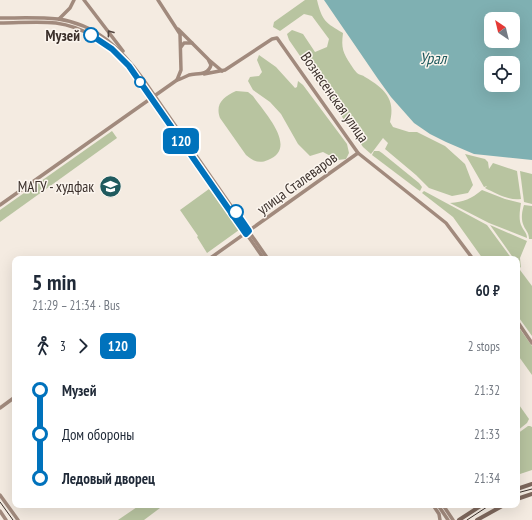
<!DOCTYPE html>
<html lang="en">
<head>
<meta charset="utf-8">
<style>
  body { margin:0; font-family:"PT Sans Narrow",sans-serif; background:#f6f6f7; color:#1f2937; height:100vh; display:flex; flex-direction:column; font-size:15px; white-space:nowrap }
  * { box-sizing:border-box; margin:0 }
  p { font-size:13px; color:#747a83 }
  .icon { flex:none; width:22px; height:22px; fill:none; stroke:currentColor; stroke-width:2; stroke-linecap:round; stroke-linejoin:round }
  .map { position:relative; flex:1; overflow:hidden }
  .details { position:absolute; left:12px; top:256px; width:508px; height:252px; display:flex; flex-direction:column; background:#fff; border-radius:8px; box-shadow:0 4px 16px #0002 }
  .details>* { flex:none }
  .badge { padding:0 8px; border-radius:6px; font-size:14px; line-height:26px }
  .needle { width:26px; rotate:325deg }
  .controls { position:absolute; left:484px; top:12px; display:grid; gap:8px }
  .controls a { display:grid; place-items:center; width:36px; height:36px; border-radius:8px; background:#fff; box-shadow:0 4px 16px #0002; font-size:20px }
  .map>.badge { position:absolute; translate:-50% -50%; box-shadow:0 0 0 2px #fff }
  .legs { display:flex; align-items:center; gap:6px; height:44px; padding:0 20px; font-size:13px }
  .legs p { margin-inline-start:auto }
  .overview { display:flex; align-items:center; justify-content:space-between; height:68px; padding:0 20px }
  h1 { font-size:22px; font-weight:600; line-height:30px }
  ul { padding:0 20px; list-style:none }
  li { display:flex; align-items:center; gap:14px; height:44px; font-size:15px }
  li i { display:grid; place-items:center; width:6px; height:100%; margin:0 5px; background:currentColor }
  li i::after { content:''; width:10px; height:10px; margin:-5px; border:3px solid; border-radius:50%; background:#fff }
  li p { margin-inline-start:auto }
  li:first-child i { background:linear-gradient(#0000 50%,currentColor 0) }
  li:last-child i { background:linear-gradient(currentColor 50%,#0000 0) }
  .map>svg:first-child { display:block }
  .green { fill:#b8c4a0 }
  .water { fill:#7fb0b2; fill-rule:evenodd }
  .lines { fill:none; stroke-linecap:round; stroke-linejoin:round }
  .secondary { stroke:#a18a7d; stroke-width:3.5 }
  .primary { stroke:#7d675c; stroke-width:4 }
  .tram { stroke:#3b302b; stroke-width:1 }
  .oneway { stroke:#544640 }
  .line-1-casing { stroke:#fff; stroke-width:9 }
  .line-1 { stroke:#0072bc; stroke-width:6 }
  .stop-1-dot { fill:#fff; stroke:#0072bc; stroke-width:2 }
  .labels { text-anchor:middle; dominant-baseline:central; stroke-width:3; stroke-linejoin:round; paint-order:stroke }
  .stop-label { font-size:15px; font-weight:bold; fill:#3b302b; stroke:#fbf5ee; text-anchor:end }
  .street-label { font-size:15px; fill:#3b302b; stroke:#fbf5ee }
  .poi-label { font-size:15px; fill:#3b302b; stroke:#fbf5ee; text-anchor:end }
  .water-label { font-size:16px; font-style:italic; fill:#1f5a5e; stroke:#fbf5ee }
</style>
</head>
<body>
<div class="map">
<svg width="532" height="520" viewBox="0 0 532 520">
  <rect width="100%" height="100%" fill="#f4ebe1"/>
  <g class="green">
    <path d="M305 0H317C322 21 326 23 343 33 341 48 343 53 351 65 353 68 355 71 357 73 359 75 363 75 365 77 384 88 396 99 390 122L393 127 409 132H417L445 146 465 164 473 185 468 193 452 196 429 188 416 175 385 149 388 143 383 138 371 154 363 147 289 40 287 34 292 30 303 34 315 52 327 47 329 39 312 16 304 14 280 31 273 27 274 22Z"/>
    <polygon points="259,55 276,67 295,88 297,87 298,81 303,85 347,144 349,153 346,159 338,160 323,152 310,156 298,144 281,114 270,102 253,90 248,81 250,77 259,76 262,72 257,60"/>
    <path d="M236 91 248 92 253 96C264 112 299 148 268 160 259 164 253 161 246 155L220 118C215 104 223 97 236 91Z"/>
    <polygon points="112,131 117,138 0,222 0,210"/>
    <polygon points="374,151 379,151 382,153 419,183 422,187 420,191 417,189 372,155"/>
    <path d="M465 154 485 159 488 162 489 169 493 163 517 171 521 199C509 201 495 193 485 188L487 186 484 187Z"/>
    <polygon points="520,171 532,174 532,204 524,202"/>
    <polygon points="209,189 239,230 207,253 197,237 198,236 180,210"/>
    <path d="M482 190 505 199 521 203C520 210 518 220 522 227 524 231 527 233 527 238L489 223 450 203C464 202 471 199 482 190Z"/>
    <polygon points="424,191 487,225 512,259 483,259 453,217 422,193"/>
    <path d="M524 205 532 206V239H529C529 232 525 230 523 224 521 218 522 211 524 205Z"/>
    <polygon points="490,225 527,241 520,258 521,268 517,263 517,259 514,259"/>
    <polygon points="517,266 532,286 532,336 517,315"/>
    <polygon points="517,325 532,346 532,375 517,354"/>
    <polygon points="517,402 529,419 527,423 517,431"/>
    <polygon points="528,426 530,426 532,427 532,470 517,475 517,434"/>
    <polygon points="140,505 160,505 160,508 144,520 118,520"/>
  </g>
  <path class="water" d="M324 0H532V160L474 154 446 142 430 134 414 123 391 97 378 79ZM491 19H513V41H491ZM491 63H513V85H491Z"/>
  <g class="lines">
    <g class="secondary">
      <polyline points="84,0 123,51"/>
      <path d="M158 0 180 34 181 70 177 80C181 79 185 77 189 75 197 73 208 76 211 65L208 59 178 29"/>
      <path d="M0 18C19 18 39 17 58 19 96 24 122 50 143 79L268 259"/>
      <polyline points="59,19 70,8 74,0"/>
      <path d="M0 23C19 23 37 21 56 23 85 27 110 45 129 66L264 259"/>
      <polyline points="181,47 184,43 192,43"/>
      <polyline points="209,60 222,71"/>
      <polyline points="204,74 225,70 272,39 277,38 358,153 446,223 473,259"/>
      <polyline points="0,205 177,80"/>
      <polyline points="209,259 358,153"/>
      <polyline points="517,321 532,343"/>
      <polyline points="0,408 15,397"/>
      <polyline points="0,495 18,520"/>
      <polyline points="433,505 439,514 440,520"/>
      <polyline points="438,505 448,520"/>
      <polyline points="443,505 453,520"/>
      <polyline points="459,505 468,505"/>
      <polyline points="0,511 6,520"/>
    </g>
    <g class="primary">
      <polyline points="517,489 532,484"/>
      <polyline points="517,499 532,494"/>
      <polyline points="459,520 482,505"/>
      <polyline points="477,520 504,505"/>
    </g>
    <g class="tram">
      <polyline points="517,493 532,489"/>
      <polyline points="0,502 13,520"/>
      <polyline points="467,520 490,505"/>
    </g>
  </g>
  <defs><path id="oneway-chevron" d="M-2-3.5L2.5 0L-2 3.5" fill="none" stroke-width="1.6" stroke-linecap="round" stroke-linejoin="round"/></defs>
  <use class="oneway" href="#oneway-chevron" transform="translate(110 33) rotate(-127)"/>
  <g class="lines">
    <defs>
      <polyline id="line-1" points="91,35 112,49 129,66 246,234 249,231 236,212"/>
    </defs>
    <use href="#line-1" class="line-1-casing"/>
    <use href="#line-1" class="line-1"/>
  </g>
  <defs>
    <symbol id="university-disc" viewBox="-11 -11 22 22"><circle r="9.5" fill="#1f5a5e" stroke="#fbf5ee"/><path d="M0-5L7-2L0 1L-7-2ZM-4 1L0 2.5L4 1V4Q0 6-4 4Z" fill="#fff"/></symbol>
  </defs>
  <g fill-rule="evenodd">
    <use href="#university-disc" x="98" y="174" width="25" height="25"/>
  </g>
  <g class="stop-1-dot">
    <circle cx="91" cy="35" r="7"/>
    <circle cx="140" cy="82" r="5"/>
    <circle cx="236" cy="212" r="7"/>
  </g>
  <g class="labels">
    <g class="stop-label">
      <text x="80" y="35">Музей</text>
    </g>
    <g class="street-label">
      <text transform="translate(335 97) rotate(55)">Вознесенская улица</text>
      <text transform="translate(297 183) rotate(-36)">улица Сталеваров</text>
    </g>
    <g class="poi-label">
      <text x="94" y="186">МАГУ - худфак</text>
    </g>
    <g class="water-label">
      <text x="433" y="58">Урал</text>
    </g>
  </g>
</svg>
<div class="controls">
<a><svg class="needle" viewBox="-14 -14 28 28"><path d="M0-13l5 13h-10z" fill="#e53935"/><path d="M0 13l5-13h-10z" fill="#747a83"/></svg></a>
<a><svg class="icon" aria-label="locate" viewBox="0 0 24 24"><circle cx="12" cy="12" r="6"/><path d="M12 2v4M12 18v4M2 12h4M18 12h4"/></svg></a>
</div>
<b class="badge" style="left:181px;top:141px;background:#0072bc;color:#fff">120</b>
<section class="details">
<div class="overview"><div><h1>5 min</h1><p>21:29 – 21:34 · Bus</p></div><b>60 ₽</b></div>
<div class="legs"><svg class="icon" aria-label="walk" viewBox="0 0 24 24"><circle cx="13" cy="4" r="2"/><path d="M13 8l-2 6 4 7M11 14l-3 7M7 12l3-4h3l4 4"/></svg>3<svg class="icon" aria-label="forward" viewBox="0 0 24 24"><path d="M9 5l7 7-7 7"/></svg><b class="badge" style="background:#0072bc;color:#fff">120</b><p>2 stops</p></div>
<ul>
<li><i style="color:#0072bc"></i><b>Музей</b><p>21:32</p></li>
<li><i style="color:#0072bc"></i><span>Дом обороны</span><p>21:33</p></li>
<li><i style="color:#0072bc"></i><b>Ледовый дворец</b><p>21:34</p></li>
</ul>
</section>
</div>
</body>
</html>
